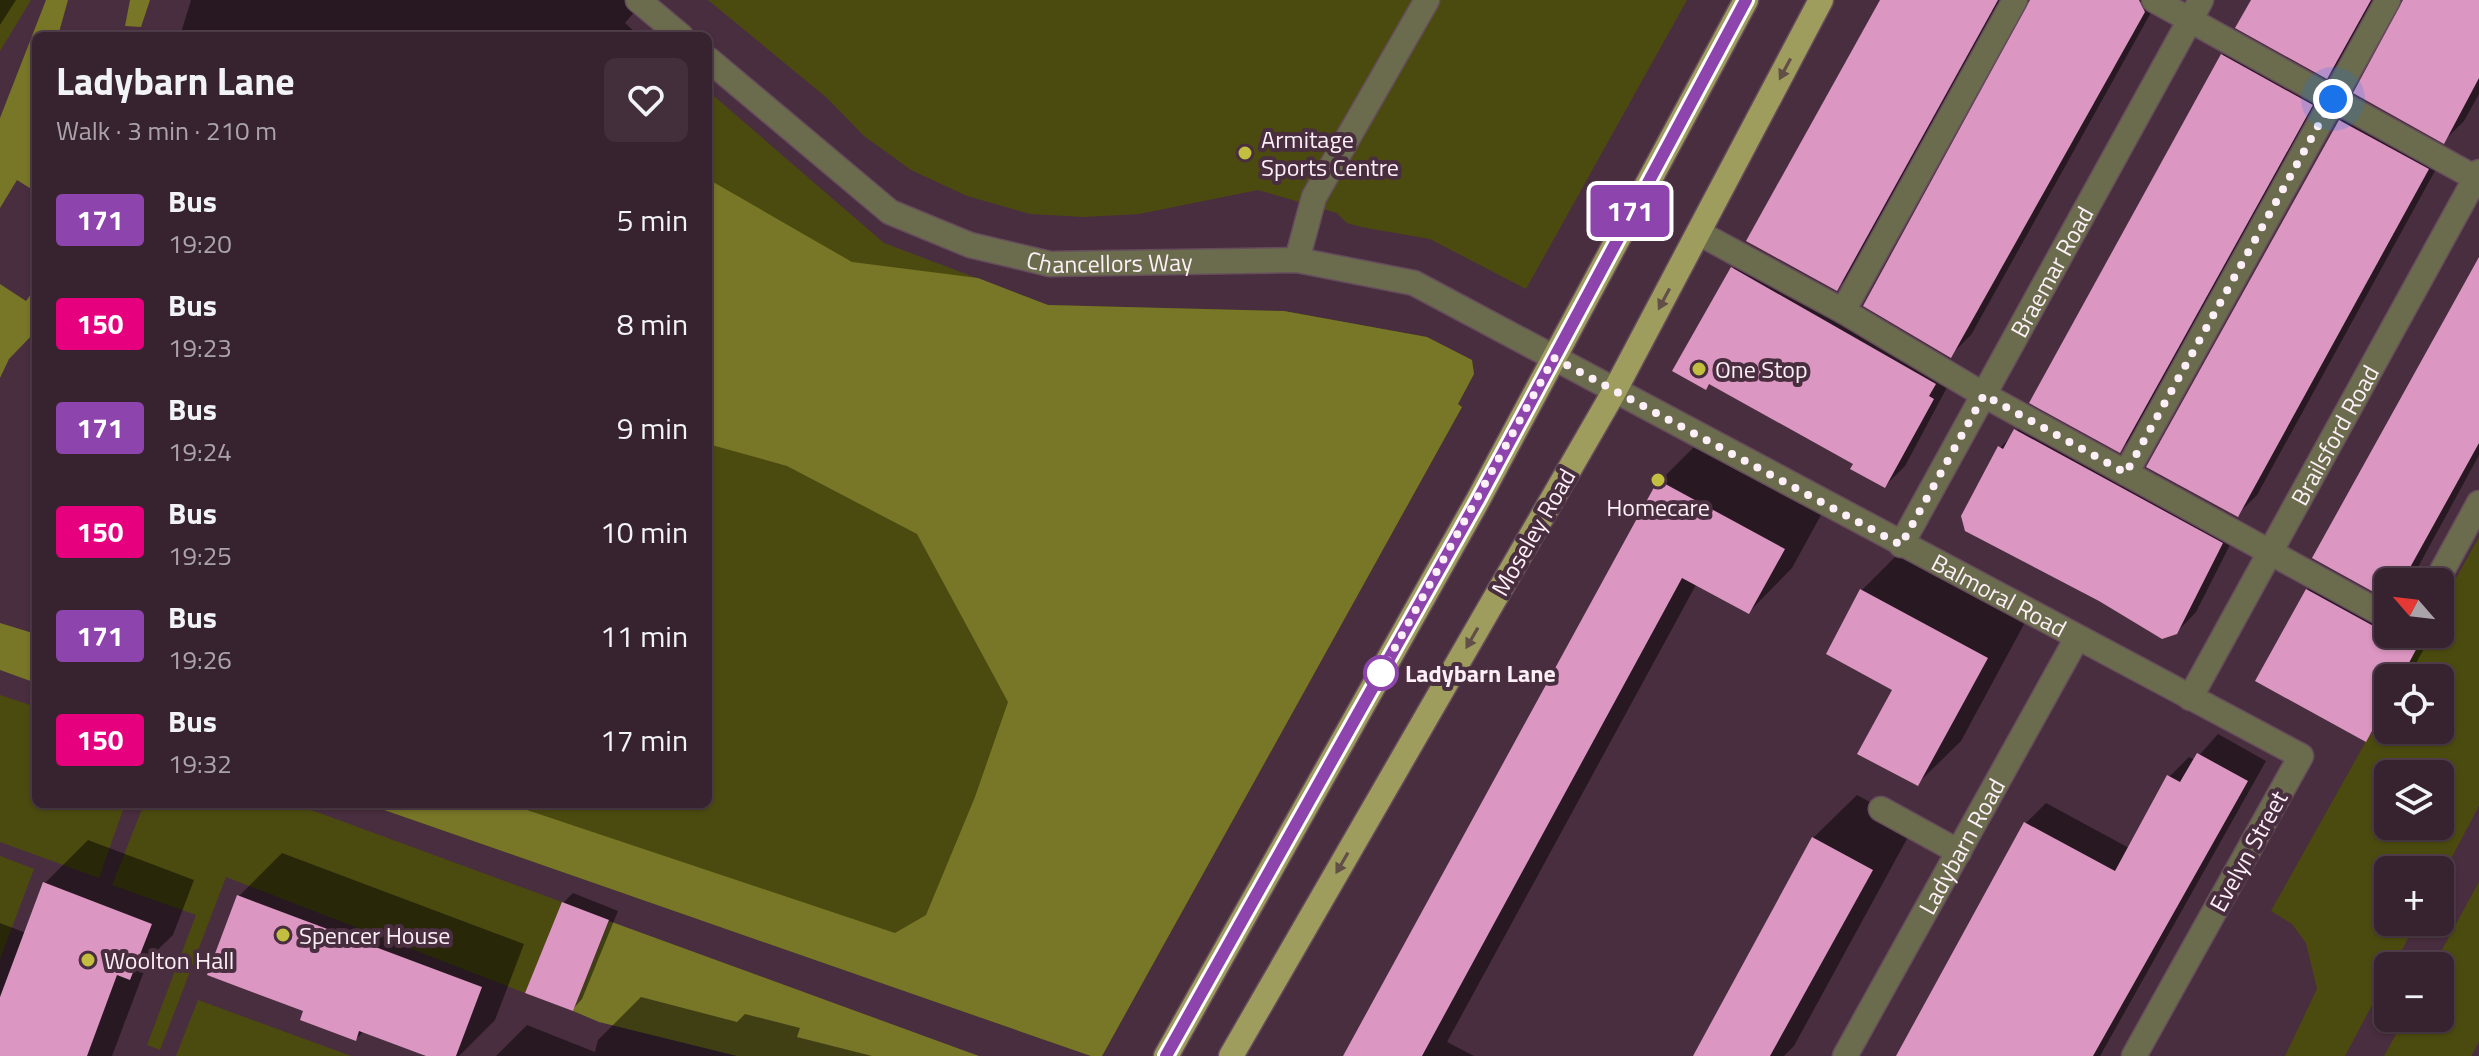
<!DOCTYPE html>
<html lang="en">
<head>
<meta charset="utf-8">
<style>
  body { margin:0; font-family:"Titillium Web",sans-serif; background:#422f3b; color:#f1f3f6; height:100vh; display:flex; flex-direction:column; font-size:30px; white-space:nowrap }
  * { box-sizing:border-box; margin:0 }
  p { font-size:26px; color:#aaa4aa }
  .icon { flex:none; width:44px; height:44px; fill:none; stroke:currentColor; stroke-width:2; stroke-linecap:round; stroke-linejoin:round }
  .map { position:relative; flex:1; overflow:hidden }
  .panel { position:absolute; left:32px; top:32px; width:680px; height:776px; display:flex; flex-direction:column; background:#37222f; border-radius:12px; box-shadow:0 2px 6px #0004,0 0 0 2px #513f4b }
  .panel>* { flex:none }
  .badge { padding:0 16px; border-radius:6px; font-size:28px; line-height:52px }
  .needle { width:52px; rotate:298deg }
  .fabs { position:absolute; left:2374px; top:568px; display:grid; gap:16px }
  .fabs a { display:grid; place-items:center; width:80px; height:80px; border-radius:12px; background:#37222f; box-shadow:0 2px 6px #0004,0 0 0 2px #513f4b; font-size:40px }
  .you { position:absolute; width:40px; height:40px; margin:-20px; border:6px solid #fff; border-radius:50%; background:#1a73e8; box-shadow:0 0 0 12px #1a73e833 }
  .map>.badge { position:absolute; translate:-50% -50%; box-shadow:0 0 0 4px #fff }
  .round { display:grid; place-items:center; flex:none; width:84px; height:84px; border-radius:12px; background:#422f3b }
  .headline { display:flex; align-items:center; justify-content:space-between; height:136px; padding:0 24px }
  h1 { font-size:38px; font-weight:700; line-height:60px }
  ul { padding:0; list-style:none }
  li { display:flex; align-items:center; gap:24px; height:104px; padding:0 24px }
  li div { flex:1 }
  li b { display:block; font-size:30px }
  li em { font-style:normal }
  li .badge { min-width:88px; font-weight:700; text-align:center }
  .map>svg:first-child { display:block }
  .green { fill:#4c4b0f; fill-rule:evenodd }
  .forest { fill:#787627 }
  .shadow { fill:#0007 }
  .building { fill:#dc96c2 }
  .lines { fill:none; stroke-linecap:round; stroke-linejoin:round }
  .minor-casing { stroke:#664d5c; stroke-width:27 }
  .major-casing { stroke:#664d5c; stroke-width:27 }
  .minor { stroke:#6b6b4d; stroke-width:24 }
  .major { stroke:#9e9d5d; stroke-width:24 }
  .oneway { fill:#624f48 }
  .line-casing { stroke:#fff; stroke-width:18 }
  .line { stroke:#8e44ad; stroke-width:12 }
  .walk { stroke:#fdeff7; stroke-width:8; stroke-dasharray:0 14.4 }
  .poi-dot { fill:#c1be40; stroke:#492e3f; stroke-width:3 }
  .stop-dot { fill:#fff; stroke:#8e44ad; stroke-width:4 }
  .labels { text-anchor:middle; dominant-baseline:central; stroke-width:8; stroke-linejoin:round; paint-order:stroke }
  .poi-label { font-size:24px; fill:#fdeff7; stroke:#492e3f; text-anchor:start }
  .street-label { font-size:24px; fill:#fdeff7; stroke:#492e3f }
  .stop-label { font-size:24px; font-weight:bold; fill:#fdeff7; stroke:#492e3f; text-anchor:start }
</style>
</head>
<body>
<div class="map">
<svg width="2479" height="1056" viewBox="0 0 2479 1056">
  <rect width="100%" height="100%" fill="#492e3f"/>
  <g class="green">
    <polygon points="0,0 31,0 0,51"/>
    <polygon points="708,0 1687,0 1526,289 1430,239 1361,227 1347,223 1337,213 1258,190 1139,214 1084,217 1030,214 967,196 911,170 864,136 827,98"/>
    <polygon points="708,91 884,243 1048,305 1284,311 1427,337 1472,360 1474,374 1458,404 1462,407 1102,1056 1091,1056 367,804 708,804"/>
    <path d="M2479 537V806L2440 879V870H2388V922H2417L2393 966H2388V975L2345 1056H2285L2317 989 2306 943 2292 924 2271 911 2388 702V730H2440V678H2401L2425 634H2440V607ZM2388 774H2440V826H2388Z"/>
    <polygon points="0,695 36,707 36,804 125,804 99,878 0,842"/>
    <polygon points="144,804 295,804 562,902 525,993 226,877 160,1050 147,1045 196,915 112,885"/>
    <polygon points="0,856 34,869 0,959"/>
    <polygon points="2479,882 2479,1042 2471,1056 2384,1056 2405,1018 2440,1018 2440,966 2433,966"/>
    <polygon points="198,1000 351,1056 176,1056"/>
  </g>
  <g class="forest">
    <polygon points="46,0 68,0 58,36 36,36 36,192 17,180 0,208 0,118"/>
    <polygon points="130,0 150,0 141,27 125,26"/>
    <polygon points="708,179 852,262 978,278 1048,305 1284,311 1427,337 1472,360 1474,374 1458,404 1462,407 1102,1056 1091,1056 367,804 509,804 895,933 926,915 975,797 1008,702 917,534 787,466 708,444"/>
    <polygon points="0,284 26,301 36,287 36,331 9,359 0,378"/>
    <polygon points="0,623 36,634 36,683 0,670"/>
    <polygon points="609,921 979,1056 737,1056 599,1022 573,1011"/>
  </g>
  <g class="shadow">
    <polygon points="0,0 16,0 0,25"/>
    <polygon points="191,0 627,0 637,9 625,23 637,34 180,36"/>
    <polygon points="1883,0 2005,0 1857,268 1837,288"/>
    <polygon points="2030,0 2158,0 1971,335 1951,355"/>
    <polygon points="2253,0 2378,0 2347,56 2327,76"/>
    <polygon points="2403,0 2479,0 2479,94 2464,121 2444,141"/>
    <polygon points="2242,35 2331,85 2140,430 2120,450 2222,55"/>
    <polygon points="2360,101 2447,149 2257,495 2237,515 2149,466 2341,121"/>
    <polygon points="1752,249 1955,364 1948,376 1952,378 1905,466 1885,486 1856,463 1710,383 1733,269"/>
    <polygon points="2479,261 2479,455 2411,580 2388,582 2388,598 2315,557"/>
    <polygon points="2036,410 2241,523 2196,612 2176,633 2000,448"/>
    <polygon points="1703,438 1826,506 1792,568 1749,612 1697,583 1447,1042 1474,1056 1346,1056 1659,482"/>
    <polygon points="1905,547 2029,615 1961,741 1917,784 1895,689 1862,590"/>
    <polygon points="2327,570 2388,604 2388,634 2432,634 2408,678 2388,678 2388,715 2366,739 2307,590"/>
    <polygon points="2218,734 2266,761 2100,1056 1899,1056 2026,823 2046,803 2129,848 2169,777 2189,757 2195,760"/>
    <polygon points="1857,795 1914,826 1794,1046 1784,1056 1695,1056 1813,838"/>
    <polygon points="88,840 194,880 173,935 149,958 112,1056 0,1056 0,923 26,933 45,883"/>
    <polygon points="282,853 524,944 495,1020 459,1056 432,1056 364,1031 356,1039 306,1010 239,896"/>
    <polygon points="573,893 618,911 582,999 573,1009 563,903"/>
    <polygon points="641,997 737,1022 745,1014 800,1028 797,1037 872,1056 496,1056 527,1025 595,1052 598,1040"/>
  </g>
  <g class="building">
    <polygon points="1880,0 1998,0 1837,291 1746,241"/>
    <polygon points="2030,0 2139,0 2145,12 1951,358 1863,306"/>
    <polygon points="2251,0 2371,0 2327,79 2235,28"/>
    <polygon points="2403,0 2479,0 2479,78 2444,144 2353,93"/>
    <polygon points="2221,54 2313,105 2120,453 2029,403"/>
    <polygon points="2339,120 2429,169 2238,517 2146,467"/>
    <polygon points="2479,257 2479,443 2402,582 2388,582 2388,600 2312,558"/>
    <polygon points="1731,267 1936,384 1929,396 1934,399 1885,488 1850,469 1853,464 1709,384 1706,390 1672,371"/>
    <polygon points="2014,429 2223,543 2177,634 2162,639 2099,601 1965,531 1961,516 1998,446 2003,449"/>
    <polygon points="1658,480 1785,549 1749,614 1682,578 1422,1056 1343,1056"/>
    <polygon points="1860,589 1988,658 1918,786 1857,754 1892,690 1826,654"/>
    <polygon points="2306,589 2388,634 2401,634 2419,644 2401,678 2388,678 2388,702 2366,742 2255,681"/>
    <polygon points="2197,753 2248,781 2093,1056 1896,1056 2024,822 2115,871 2167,775 2180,782"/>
    <polygon points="1812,837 1873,870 1770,1056 1693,1056"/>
    <polygon points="43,882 152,924 130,980 117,975 87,1056 0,1056 0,997"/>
    <polygon points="237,895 482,987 456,1056 426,1056 359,1031 356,1041 300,1020 303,1011 207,975"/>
    <polygon points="562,902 609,920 573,1011 525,993"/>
  </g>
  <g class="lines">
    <defs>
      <g id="minor">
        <polyline points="638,0 681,36"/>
        <polyline points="2154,0 2479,180"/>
        <path id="s1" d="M708 59 890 212 970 245 1050 264 1297 260 1414 283 2301 756 2134 1056"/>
        <polyline points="1699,233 1843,311 1984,395 2388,617"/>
        <polyline points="1297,260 1314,197 1427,0"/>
        <polyline points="1843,311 2015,0"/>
        <polyline points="2126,473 2388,0"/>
        <path id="s2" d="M1901 545 2201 0"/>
        <polyline points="2436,582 2479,503"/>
        <path id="s3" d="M2190 698 2479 172"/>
        <polyline points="1881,809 1959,852"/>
        <path id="s4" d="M1845 1056 2077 638"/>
      </g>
      <g id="major">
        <polyline points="1166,1056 1478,500 1746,0"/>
        <polyline points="1231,1056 1614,392 1821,0"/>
      </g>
    </defs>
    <use href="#minor" class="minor-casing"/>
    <use href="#major" class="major-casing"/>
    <use href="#minor" class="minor"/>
    <use href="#major" class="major"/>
  </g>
  <defs><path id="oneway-solid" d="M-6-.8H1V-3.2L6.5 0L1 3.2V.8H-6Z" transform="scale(2)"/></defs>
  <g class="oneway">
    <use href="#oneway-solid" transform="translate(1785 69) rotate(118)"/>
    <use href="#oneway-solid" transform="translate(1664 299) rotate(118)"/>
    <use href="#oneway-solid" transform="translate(1472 638) rotate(120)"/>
    <use href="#oneway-solid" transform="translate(1342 863) rotate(120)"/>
  </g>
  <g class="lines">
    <defs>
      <polyline id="line" points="1166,1056 1478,500 1746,0"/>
    </defs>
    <use href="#line" class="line-casing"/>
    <use href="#line" class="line"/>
    <polyline class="walk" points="1381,673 1554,358 1901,545 1984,395 2126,473 2333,99"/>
  </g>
  <g class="poi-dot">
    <circle cx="1245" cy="153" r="8"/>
    <circle cx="1699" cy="369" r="8"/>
    <circle cx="1658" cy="480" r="8"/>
    <circle cx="283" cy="935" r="8"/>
    <circle cx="88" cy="960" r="8"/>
  </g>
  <circle class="stop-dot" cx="1381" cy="673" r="16"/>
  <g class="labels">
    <g class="poi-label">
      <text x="1261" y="139">Armitage<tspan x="1261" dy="28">Sports Centre</tspan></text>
      <text x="1715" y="369">One Stop</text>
      <text x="1658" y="507" text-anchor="middle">Homecare</text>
      <text x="299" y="935">Spencer House</text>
      <text x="104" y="960">Woolton Hall</text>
    </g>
    <g class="street-label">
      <text stroke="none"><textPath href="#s1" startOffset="466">Chancellors Way</textPath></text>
      <text stroke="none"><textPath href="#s2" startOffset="312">Braemar Road</textPath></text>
      <text stroke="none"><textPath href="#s3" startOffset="300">Brailsford Road</textPath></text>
      <text transform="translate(1533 532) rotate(-60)">Moseley Road</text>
      <text stroke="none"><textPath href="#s1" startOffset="1436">Balmoral Road</textPath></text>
      <text stroke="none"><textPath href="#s4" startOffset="240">Ladybarn Road</textPath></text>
      <text transform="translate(2248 851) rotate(-61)">Evelyn Street</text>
    </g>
    <g class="stop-label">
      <text x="1405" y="673">Ladybarn Lane</text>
    </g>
  </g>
</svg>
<div class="fabs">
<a><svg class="needle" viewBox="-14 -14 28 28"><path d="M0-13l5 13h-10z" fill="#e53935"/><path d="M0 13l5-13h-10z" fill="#aaa4aa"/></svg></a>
<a><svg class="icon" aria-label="locate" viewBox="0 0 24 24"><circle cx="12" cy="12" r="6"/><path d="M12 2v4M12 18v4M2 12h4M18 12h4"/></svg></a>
<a><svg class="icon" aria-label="layers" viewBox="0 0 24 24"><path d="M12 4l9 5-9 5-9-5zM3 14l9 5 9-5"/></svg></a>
<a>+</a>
<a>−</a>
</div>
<div class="you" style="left:2333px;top:99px"></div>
<b class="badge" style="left:1630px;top:211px;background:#8e44ad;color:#fff">171</b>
<section class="panel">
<div class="headline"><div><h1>Ladybarn Lane</h1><p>Walk · 3 min · 210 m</p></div><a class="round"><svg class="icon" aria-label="heart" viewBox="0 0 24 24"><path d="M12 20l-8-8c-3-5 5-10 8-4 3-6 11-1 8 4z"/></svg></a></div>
<ul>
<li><span class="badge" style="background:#8e44ad;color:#fff">171</span><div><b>Bus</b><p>19:20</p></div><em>5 min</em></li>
<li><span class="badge" style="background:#e6007e;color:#fff">150</span><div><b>Bus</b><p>19:23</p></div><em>8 min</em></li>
<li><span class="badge" style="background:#8e44ad;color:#fff">171</span><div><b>Bus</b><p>19:24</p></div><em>9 min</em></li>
<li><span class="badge" style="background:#e6007e;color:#fff">150</span><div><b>Bus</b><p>19:25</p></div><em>10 min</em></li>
<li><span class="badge" style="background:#8e44ad;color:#fff">171</span><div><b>Bus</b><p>19:26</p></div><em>11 min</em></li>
<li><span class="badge" style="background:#e6007e;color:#fff">150</span><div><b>Bus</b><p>19:32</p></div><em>17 min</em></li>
</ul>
</section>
</div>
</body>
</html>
